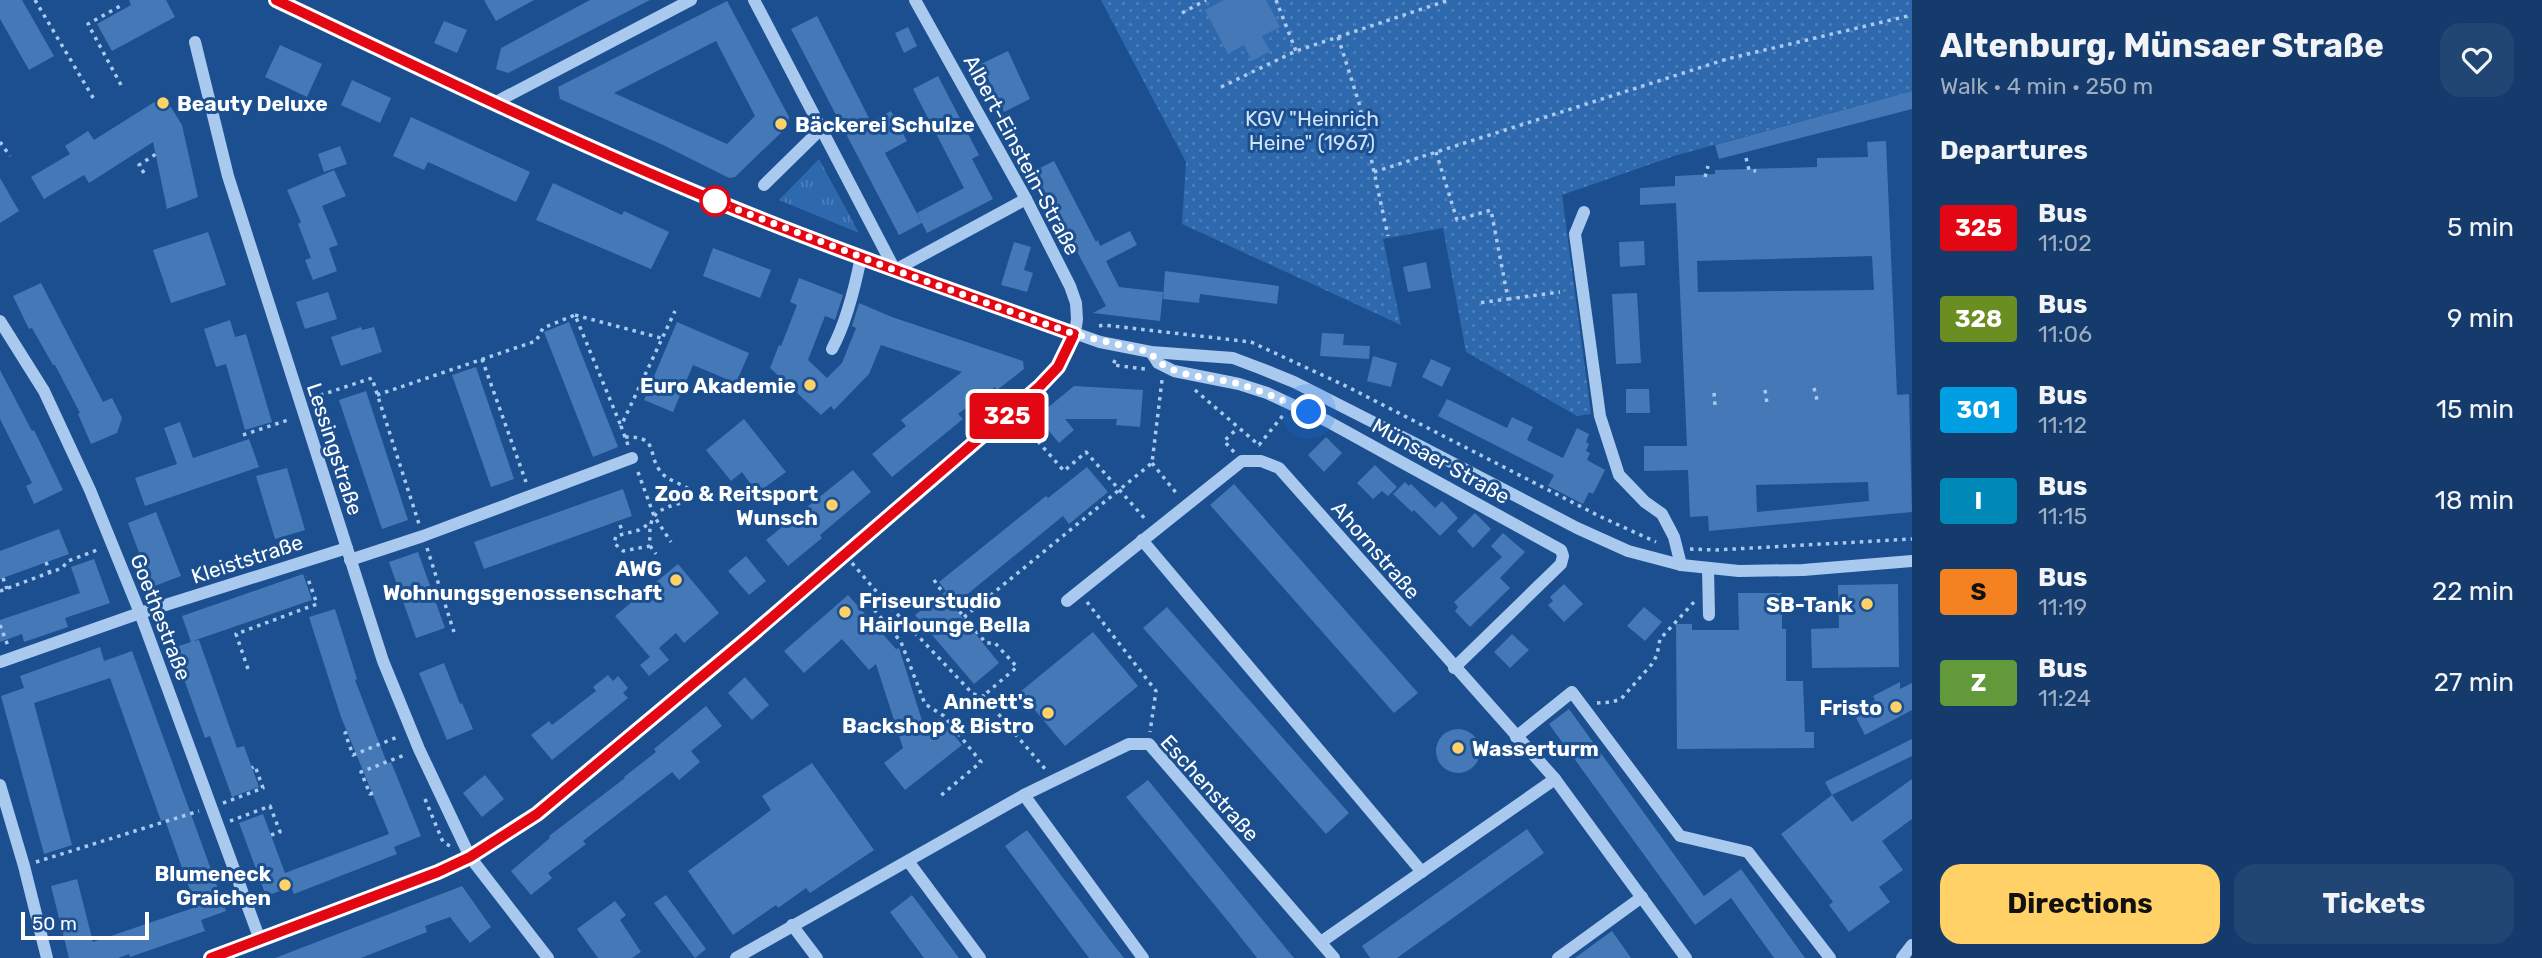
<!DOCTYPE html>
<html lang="en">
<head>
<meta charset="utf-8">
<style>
  body { margin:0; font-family:Rubik,sans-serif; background:#214673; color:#f1f3f6; height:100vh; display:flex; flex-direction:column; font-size:26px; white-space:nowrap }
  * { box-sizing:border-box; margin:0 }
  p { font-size:23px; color:#9dadc1 }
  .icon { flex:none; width:38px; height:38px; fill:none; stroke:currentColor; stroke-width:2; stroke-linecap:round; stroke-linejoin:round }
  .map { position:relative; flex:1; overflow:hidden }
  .drawer { display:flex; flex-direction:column; background:#143b6b; width:630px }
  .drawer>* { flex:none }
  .badge { padding:0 14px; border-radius:5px; font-size:24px; line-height:46px }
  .scale { position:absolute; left:21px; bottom:18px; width:128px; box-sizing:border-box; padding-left:7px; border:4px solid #fff; border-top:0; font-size:19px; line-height:24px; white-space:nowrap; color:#fff; -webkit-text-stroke:5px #1b4f8f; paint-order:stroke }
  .you { position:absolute; width:35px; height:35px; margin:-18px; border:5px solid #fff; border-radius:50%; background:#1a73e8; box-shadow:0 0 0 10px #1a73e833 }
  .map>.badge { position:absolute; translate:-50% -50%; box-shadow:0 0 0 4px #fff }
  h2 { padding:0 28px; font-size:26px; line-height:63px }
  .round { display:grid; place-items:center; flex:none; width:74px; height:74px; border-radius:21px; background:#214673 }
  .headline { display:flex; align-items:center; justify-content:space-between; height:119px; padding:0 28px }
  h1 { font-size:33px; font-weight:700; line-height:52px }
  .cta { display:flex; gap:14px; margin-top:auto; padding:14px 28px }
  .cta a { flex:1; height:80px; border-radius:21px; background:#ffd166; color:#111; font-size:28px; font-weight:700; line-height:80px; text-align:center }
  .cta a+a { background:#214673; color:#f1f3f6 }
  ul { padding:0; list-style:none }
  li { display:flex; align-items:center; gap:21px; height:91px; padding:0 28px }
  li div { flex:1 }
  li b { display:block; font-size:26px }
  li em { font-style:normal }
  li .badge { min-width:77px; font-weight:700; text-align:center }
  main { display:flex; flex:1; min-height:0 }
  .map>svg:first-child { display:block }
  .grass { fill:url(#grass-tufts) }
  .garden { fill:url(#garden-dots) }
  .building { fill:#4478b7; fill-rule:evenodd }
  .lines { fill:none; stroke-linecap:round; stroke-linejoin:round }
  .path { stroke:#a9c9ee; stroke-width:3.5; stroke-dasharray:3.5 5; stroke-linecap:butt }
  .minor { stroke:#a9c9ee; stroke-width:12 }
  .line-casing { stroke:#fff; stroke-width:16 }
  .line { stroke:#e30613; stroke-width:10 }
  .walk { stroke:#fff; stroke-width:7; stroke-dasharray:0 12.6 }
  .poi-dot { fill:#ffd166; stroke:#1b4f8f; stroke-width:2.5 }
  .stop-dot { fill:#fff; stroke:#e30613; stroke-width:3.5 }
  .labels { text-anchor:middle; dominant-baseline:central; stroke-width:6; stroke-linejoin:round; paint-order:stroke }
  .poi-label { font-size:21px; font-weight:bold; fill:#fff; stroke:#1b4f8f; text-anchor:end }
  .park-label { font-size:21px; fill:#cfe3fa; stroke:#1b4f8f }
  .street-label { font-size:21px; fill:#fff; stroke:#1b4f8f }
</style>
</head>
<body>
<main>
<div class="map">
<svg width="1912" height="958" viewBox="0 0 1912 958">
  <defs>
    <pattern id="grass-tufts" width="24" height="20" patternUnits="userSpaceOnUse" patternTransform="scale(1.75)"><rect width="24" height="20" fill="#2e69ad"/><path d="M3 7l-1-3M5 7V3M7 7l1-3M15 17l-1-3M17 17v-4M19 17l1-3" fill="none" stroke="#4d80b9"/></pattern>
    <pattern id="garden-dots" width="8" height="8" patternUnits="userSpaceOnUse" patternTransform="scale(1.75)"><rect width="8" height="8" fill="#2e69ad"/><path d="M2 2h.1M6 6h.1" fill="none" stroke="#4d80b9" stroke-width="1.8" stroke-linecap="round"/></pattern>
  </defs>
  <rect width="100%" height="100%" fill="#1b4f8f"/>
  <polygon class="grass" points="819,159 859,233 779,200"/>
  <polygon class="garden" points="1101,0 1912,0 1912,91 1674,156 1562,195 1591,414 1577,416 1466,352 1443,228 1383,239 1401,325 1182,224 1186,162"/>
  <g class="building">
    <polygon points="0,0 22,0 54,56 29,70 0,19"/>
    <polygon points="129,0 166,0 175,17 112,51 97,24 131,5"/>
    <polygon points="484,0 534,0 496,21"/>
    <polygon points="590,0 650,0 508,73 496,69 501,48"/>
    <polygon points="1224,0 1266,0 1280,27 1262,36 1270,51 1252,61 1244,45 1228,54 1205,10"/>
    <path d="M727 1 789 117 787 127 735 177 729 178 663 145 560 99 558 87ZM716 41 755 116 727 144 614 93Z"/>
    <polygon points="817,16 871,122 891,111 907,141 885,153 922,223 899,235 791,29"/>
    <polygon points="444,21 467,30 457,53 434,43"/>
    <polygon points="908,27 917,46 904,53 895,33"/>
    <polygon points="280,45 322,64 307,97 265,77"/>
    <polygon points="1008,51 1030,99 1004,112 981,64"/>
    <polygon points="938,76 979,155 972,159 993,199 927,233 917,213 964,188 913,89"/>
    <polygon points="352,80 391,98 380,123 341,105"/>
    <polygon points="1912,91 1912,109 1719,159 1715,145"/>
    <polygon points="164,96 182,125 198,197 167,209 153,142 89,183 84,175 44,199 31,177 70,154 65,146 88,131 94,140"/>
    <polygon points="411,117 530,172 516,202 428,162 424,170 393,156"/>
    <path d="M1886 141 1897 395 1909 394 1912 512 1709 531 1708 516 1690 517 1688 470 1644 471V446H1687L1676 203 1640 205V188L1675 186V176L1715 174V170L1817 167V158L1868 157 1867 142ZM1872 256 1874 290 1698 292 1697 261ZM1868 482 1869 501 1757 512 1756 485Z"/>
    <polygon points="340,146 347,164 324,172 318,154"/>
    <polygon points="1054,161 1096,242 1098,240 1100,246 1130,231 1137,245 1106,261 1119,287 1163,292 1160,321 1093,313 1106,306 1034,171"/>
    <polygon points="334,170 346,196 322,206 338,245 329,248 337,271 313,280 305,260 311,258 298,224 301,222 287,190"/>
    <polygon points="0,178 19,211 0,223"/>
    <polygon points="553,183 622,215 624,211 669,232 651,269 536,220"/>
    <polygon points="208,232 226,285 171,303 153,250"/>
    <polygon points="1644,241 1645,265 1620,267 1619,242"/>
    <polygon points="1014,242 1031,247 1024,270 1033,273 1027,292 1001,285"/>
    <polygon points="713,248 771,270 760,298 703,276"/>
    <polygon points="1426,262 1431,288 1408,292 1403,267"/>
    <polygon points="1165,271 1279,286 1277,304 1200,294 1199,303 1163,299"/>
    <polygon points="799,278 843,295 835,320 825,316 808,360 827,378 842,363 856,328 852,326 859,303 892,317 1023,361 1024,369 997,390 995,387 958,414 963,419 892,477 872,454 906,426 901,420 962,372 881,345 869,374 834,410 831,406 821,415 770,368 779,345 781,346 797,305 790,302"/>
    <polygon points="41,283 103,402 112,398 122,418 117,433 91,444 78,414 80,413 55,365 53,365 32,328 29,329 13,296"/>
    <polygon points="328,292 337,319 305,329 296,302"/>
    <polygon points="1637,293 1641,363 1616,364 1612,294"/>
    <polygon points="230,320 235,337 246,334 272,422 245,430 226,364 216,367 204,329"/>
    <polygon points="569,322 618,447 593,457 544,332"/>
    <polygon points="677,322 749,353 736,383 693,365 673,412 644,400"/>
    <polygon points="361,327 362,330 374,327 382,352 341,366 331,337"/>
    <polygon points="1322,333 1344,334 1343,345 1370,346 1369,359 1320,356"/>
    <polygon points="1373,356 1397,363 1391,387 1367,381"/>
    <polygon points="1431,359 1451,368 1442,387 1422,377"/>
    <polygon points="476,367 514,479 491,487 452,375"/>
    <polygon points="0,370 32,431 34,430 63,490 34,504 26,486 32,483 0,419"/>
    <polygon points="1074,386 1143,390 1140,427 1116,425 1117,419 1065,419 1074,430 1059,443 1039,419 1034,419"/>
    <polygon points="1626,389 1649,389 1650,413 1626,413"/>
    <polygon points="366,391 408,520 382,529 339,400"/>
    <polygon points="1447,399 1507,428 1512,417 1533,427 1527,440 1563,458 1577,428 1589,434 1586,442 1589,444 1586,451 1590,453 1587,460 1605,470 1593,494 1589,492 1583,504 1548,486 1554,475 1438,416"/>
    <polygon points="744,419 786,472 757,493 742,472 731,481 706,450"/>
    <polygon points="180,422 193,458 249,439 259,467 145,506 135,478 177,464 164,428"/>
    <polygon points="1326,437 1342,453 1324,472 1308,455"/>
    <polygon points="1375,465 1397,487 1388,496 1382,491 1373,499 1357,483"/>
    <polygon points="1087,467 1108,492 1069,524 1063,516 953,606 999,663 974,684 915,615 946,591 939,582 1046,496 1048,498"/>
    <polygon points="287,468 305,530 275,539 256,476"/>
    <polygon points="853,470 871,492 820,535 822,538 788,566 766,540"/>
    <polygon points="1405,482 1409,486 1411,484 1435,508 1442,501 1458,518 1440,536 1414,510 1412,512 1393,494"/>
    <polygon points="1234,484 1418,693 1394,713 1210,505"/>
    <polygon points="623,489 632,516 484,569 474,542"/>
    <polygon points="156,512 181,576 152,587 128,523"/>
    <polygon points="1475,513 1491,529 1473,548 1457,531"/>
    <polygon points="59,529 69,554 0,579 0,551"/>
    <polygon points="1503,533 1525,552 1500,578 1510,588 1470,627 1455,611 1458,607 1454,602 1502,557 1491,546"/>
    <polygon points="418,552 445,628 416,638 389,562"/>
    <polygon points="746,556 766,581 749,595 728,571"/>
    <polygon points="94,559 110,603 65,618 68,627 24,642 22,634 0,642 0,620 80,593 71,567"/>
    <polygon points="678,564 719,613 684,643 676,633 659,648 669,660 649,676 640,665 650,657 615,616"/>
    <polygon points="303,574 312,600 193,641 199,640 237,748 244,746 259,787 232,797 210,736 205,738 173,648 191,642 182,616"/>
    <polygon points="1564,584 1583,604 1564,622 1548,605 1553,601 1550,597"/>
    <polygon points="1898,584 1899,667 1812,668 1811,629 1839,628 1838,585"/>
    <polygon points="1738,593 1782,593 1782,629 1786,629 1786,681 1803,681 1805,732 1814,732 1814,748 1677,749 1676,624 1692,624 1692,630 1739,630"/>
    <polygon points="848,595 896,649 899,648 925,730 940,718 962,745 905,790 884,763 903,748 876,664 869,670 842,639 804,673 784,651"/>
    <polygon points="1167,607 1349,813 1326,834 1143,628"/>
    <polygon points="1644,607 1662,622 1645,641 1627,626"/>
    <polygon points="335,609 357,679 355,680 387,763 391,762 421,836 394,847 397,854 294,894 291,887 266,896 239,823 263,814 285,873 389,834 341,717 309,617"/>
    <polygon points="1093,632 1138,686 1065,746 1020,692"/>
    <polygon points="1512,634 1529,650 1510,668 1494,652"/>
    <polygon points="100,647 104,661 132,651 226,911 201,920 205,931 130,957 129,954 118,958 69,958 51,886 77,879 93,942 196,907 165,820 161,821 110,678 34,703 72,845 44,854 1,696 24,688 20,676"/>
    <polygon points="444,663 460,704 462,703 473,729 447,740 419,673"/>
    <polygon points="608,675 613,681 618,676 628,688 623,693 628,698 552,760 531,735 549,721 552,725 596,691 593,687"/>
    <polygon points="745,677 769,705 752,720 728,693"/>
    <polygon points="1900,682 1900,689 1912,683 1912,710 1865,735 1853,712 1875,700 1873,696"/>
    <polygon points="706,706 722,726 691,751 700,762 679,780 672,772 583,841 586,844 548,873 552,878 531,895 511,871 550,838 549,836 625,778 624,777 656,752 654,749"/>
    <polygon points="1569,709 1704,896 1741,869 1805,958 1774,958 1731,898 1695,925 1549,724"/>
    <circle cx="1458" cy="751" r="22"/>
    <polygon points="1912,739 1912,756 1832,795 1825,782"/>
    <polygon points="812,763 874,850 810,893 806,888 778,908 776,905 733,935 688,871 771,810 762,796"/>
    <polygon points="485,775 504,799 482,817 463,793"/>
    <polygon points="1912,779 1912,819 1882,841 1903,870 1879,887 1890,902 1849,932 1829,905 1833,902 1781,834 1832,795 1852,822"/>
    <polygon points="1148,780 1242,895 1294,958 1257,958 1231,925 1126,797"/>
    <polygon points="1527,829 1544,853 1397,958 1370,958 1362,946"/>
    <polygon points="1027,830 1109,939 1124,958 1089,958 1005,846"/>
    <polygon points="462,886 491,927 470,943 450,917 425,926 427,932 361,958 275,958"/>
    <polygon points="666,895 706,949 695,958 654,903"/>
    <polygon points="912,895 921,907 959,958 924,958 890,912"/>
    <polygon points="615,901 626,915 620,920 641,952 632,958 598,958 577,929"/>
    <polygon points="1612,931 1631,958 1575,958 1598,941"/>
  </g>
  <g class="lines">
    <g class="path">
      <polyline points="35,0 95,101"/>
      <polyline points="1276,0 1296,51"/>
      <polyline points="1182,13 1206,0"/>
      <polyline points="1338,37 1359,103 1388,236"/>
      <polyline points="121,85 88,24 122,5"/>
      <polyline points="1221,87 1296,51 1449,0"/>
      <polyline points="0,142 10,156"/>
      <polyline points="1436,152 1457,220 1491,210 1508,299 1478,303"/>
      <polyline points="1746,158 1749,170 1756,171"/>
      <polyline points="1374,172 1727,59 1912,15"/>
      <polyline points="144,173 139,165 156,154"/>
      <polyline points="1705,177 1708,166"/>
      <polyline points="1508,299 1560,292"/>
      <polyline points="575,315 661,338"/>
      <polyline points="1099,326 1104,325 1251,342 1348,387 1599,516 1656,542"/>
      <polyline points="482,359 526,482"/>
      <polyline points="1115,360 1113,365 1145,369"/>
      <polyline points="1814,388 1817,400"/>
      <polyline points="1195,390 1260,446"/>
      <polyline points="1765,390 1767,403"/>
      <polyline points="1714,393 1715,405"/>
      <polyline points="377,395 536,341 543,328 575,315 621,426"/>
      <polyline points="312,398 372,378 419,524"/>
      <polyline points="1021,422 1064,471 1086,452 1146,520"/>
      <polyline points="243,435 291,419"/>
      <path d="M625 437C659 436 647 453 660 471 666 480 680 483 689 489L691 496C687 502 684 502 677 504 650 512 649 520 650 546L623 551 614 543 616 536 639 530 649 524"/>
      <polyline points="628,445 621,426 675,311"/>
      <polyline points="1259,445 1284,414"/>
      <polyline points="1234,452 1224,441 1238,428"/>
      <polyline points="1152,463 1177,494"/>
      <polyline points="638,472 654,516 671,542"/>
      <polyline points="620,525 623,533"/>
      <polyline points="650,546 656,554"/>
      <polyline points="427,548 454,632"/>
      <polyline points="1690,549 1716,550 1912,539"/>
      <polyline points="46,562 50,573"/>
      <polyline points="852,563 882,598 973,694 983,696 1046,770"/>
      <polyline points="3,578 7,589"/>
      <polyline points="934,580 943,593"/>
      <polyline points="0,591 62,568 68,561 100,549"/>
      <polyline points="882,598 872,607 901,642 925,704 944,716 981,762 939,797"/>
      <polyline points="1087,602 1156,691 1150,732"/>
      <polyline points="954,605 986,643 995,643 1017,667 983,696"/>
      <polyline points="964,617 1152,463 1162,380"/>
      <polyline points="0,625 8,646"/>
      <polyline points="248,669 236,634 317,604 307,576"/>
      <polyline points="1597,703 1612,702 1621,699 1652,664 1657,655 1660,639 1695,601"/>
      <polyline points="347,732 345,733 353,755 400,736"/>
      <polyline points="373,793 370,794 361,772 407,754"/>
      <polyline points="425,799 443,842 450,846"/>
      <polyline points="223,803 263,788 255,766 252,768"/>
      <polyline points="230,821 270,806 280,832 271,835"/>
      <polyline points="36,862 199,811"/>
    </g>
    <g class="minor">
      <polyline points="276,0 494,103 715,201 895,270 1100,342 1151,352 1233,358 1262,369 1294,382 1422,447 1577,528 1628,551 1681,565 1739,571 1803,570 1912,561"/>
      <polyline points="754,0 895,270 1026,199"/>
      <polyline points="195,42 228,176 383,661 419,749 470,857 548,958"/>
      <polyline points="494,103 691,0"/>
      <polyline points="764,185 822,128"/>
      <polyline points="1584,212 1575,234 1600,416 1619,475 1645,502 1662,514 1674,537 1681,565"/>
      <polyline points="0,321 44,391 90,490 140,613 260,940"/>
      <path d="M832 349C847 321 855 287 861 257"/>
      <polyline points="1151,352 1158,363 1174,371 1239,384 1267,393 1327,421 1561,550 1563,556 1561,564 1454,668"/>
      <polyline points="1142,540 1422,872"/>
      <polyline points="350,560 423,536 632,458"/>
      <polyline points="1708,568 1709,615"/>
      <polyline points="1067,601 1242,461 1261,461 1279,468 1555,779 1686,958"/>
      <polyline points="0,662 140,613 347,548"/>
      <polyline points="1516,737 1572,692 1680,836 1748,852 1830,958"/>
      <polyline points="0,785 24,866 47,958"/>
      <polyline points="1024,795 1143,958"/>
      <polyline points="908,861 980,958"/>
      <polyline points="792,925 817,958"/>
      <polyline points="1321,942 1555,779"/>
      <polyline points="211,958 438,872 470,857 537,814 749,637 844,553 1012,411 1047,379 1068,351 1075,334 1077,319 1076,303 1070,286 1026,199 915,0"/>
      <polyline points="736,958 1024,795 1129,744 1149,744 1334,958"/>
      <polyline points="1558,958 1642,897"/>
      <polyline points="1902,958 1912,945"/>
    </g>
  </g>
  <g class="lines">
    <defs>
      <path id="line" d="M211 958 438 872 470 857 537 814 749 637 1040 386 1058 367 1074 334C955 291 834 250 716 201 567 140 422 69 276 0"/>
    </defs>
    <use href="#line" class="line-casing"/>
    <use href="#line" class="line"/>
    <path class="walk" d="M715 201 895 270 1074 334 1150 352C1169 380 1212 375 1242 385 1265 392 1287 402 1309 412"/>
  </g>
  <g class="poi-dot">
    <circle cx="163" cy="103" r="7"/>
    <circle cx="781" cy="124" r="7"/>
    <circle cx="810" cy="385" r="7"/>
    <circle cx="832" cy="505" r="7"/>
    <circle cx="676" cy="580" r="7"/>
    <circle cx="1867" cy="604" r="7"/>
    <circle cx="845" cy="612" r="7"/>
    <circle cx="1896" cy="707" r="7"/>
    <circle cx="1048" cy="713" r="7"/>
    <circle cx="1458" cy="748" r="7"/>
    <circle cx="285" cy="885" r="7"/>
  </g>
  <circle class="stop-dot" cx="715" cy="201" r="14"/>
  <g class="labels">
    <g class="poi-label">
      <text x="177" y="103" text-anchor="start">Beauty Deluxe</text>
      <text x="795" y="124" text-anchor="start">Bäckerei Schulze</text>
      <text x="796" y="385">Euro Akademie</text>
      <text x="818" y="493">Zoo &amp; Reitsport<tspan x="818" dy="24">Wunsch</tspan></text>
      <text x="662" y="568">AWG<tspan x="662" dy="24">Wohnungsgenossenschaft</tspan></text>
      <text x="859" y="600" text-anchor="start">Friseurstudio<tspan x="859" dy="24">Hairlounge Bella</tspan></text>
      <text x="1853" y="604">SB-Tank</text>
      <text x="1034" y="701">Annett's<tspan x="1034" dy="24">Backshop &amp; Bistro</tspan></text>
      <text x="1882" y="707">Fristo</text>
      <text x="1472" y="748" text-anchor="start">Wasserturm</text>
      <text x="271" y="873">Blumeneck<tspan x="271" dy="24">Graichen</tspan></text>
    </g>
    <g class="park-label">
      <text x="1312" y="118">KGV "Heinrich<tspan x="1312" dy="24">Heine" (1967)</tspan></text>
    </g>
    <g class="street-label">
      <text transform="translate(1022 155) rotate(62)">Albert-Einstein-Straße</text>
      <text transform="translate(335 449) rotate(72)">Lessingstraße</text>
      <text transform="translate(1441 461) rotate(29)">Münsaer Straße</text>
      <text transform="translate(1376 550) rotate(49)">Ahornstraße</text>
      <text transform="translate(247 559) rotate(-18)">Kleiststraße</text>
      <text transform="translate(161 617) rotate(69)">Goethestraße</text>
      <text transform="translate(1210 788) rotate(48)">Eschenstraße</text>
    </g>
  </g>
</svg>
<div class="scale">50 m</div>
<div class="you" style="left:1309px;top:412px"></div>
<b class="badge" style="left:1007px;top:416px;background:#e30613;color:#fff">325</b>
</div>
<section class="drawer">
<div class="headline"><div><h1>Altenburg, Münsaer Straße</h1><p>Walk · 4 min · 250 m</p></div><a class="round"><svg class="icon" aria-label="heart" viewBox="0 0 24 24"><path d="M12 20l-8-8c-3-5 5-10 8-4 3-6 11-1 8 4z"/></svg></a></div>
<h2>Departures</h2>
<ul>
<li><span class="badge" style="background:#e30613;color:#fff">325</span><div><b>Bus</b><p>11:02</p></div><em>5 min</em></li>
<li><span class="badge" style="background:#6b8e23;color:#fff">328</span><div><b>Bus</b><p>11:06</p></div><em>9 min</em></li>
<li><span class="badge" style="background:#009fe3;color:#fff">301</span><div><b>Bus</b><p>11:12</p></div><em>15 min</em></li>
<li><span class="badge" style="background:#0089b6;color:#fff">I</span><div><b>Bus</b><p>11:15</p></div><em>18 min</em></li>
<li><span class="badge" style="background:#f58220;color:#111">S</span><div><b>Bus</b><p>11:19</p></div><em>22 min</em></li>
<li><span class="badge" style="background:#61993b;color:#fff">Z</span><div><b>Bus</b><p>11:24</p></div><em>27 min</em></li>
</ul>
<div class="cta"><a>Directions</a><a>Tickets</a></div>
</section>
</main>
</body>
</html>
